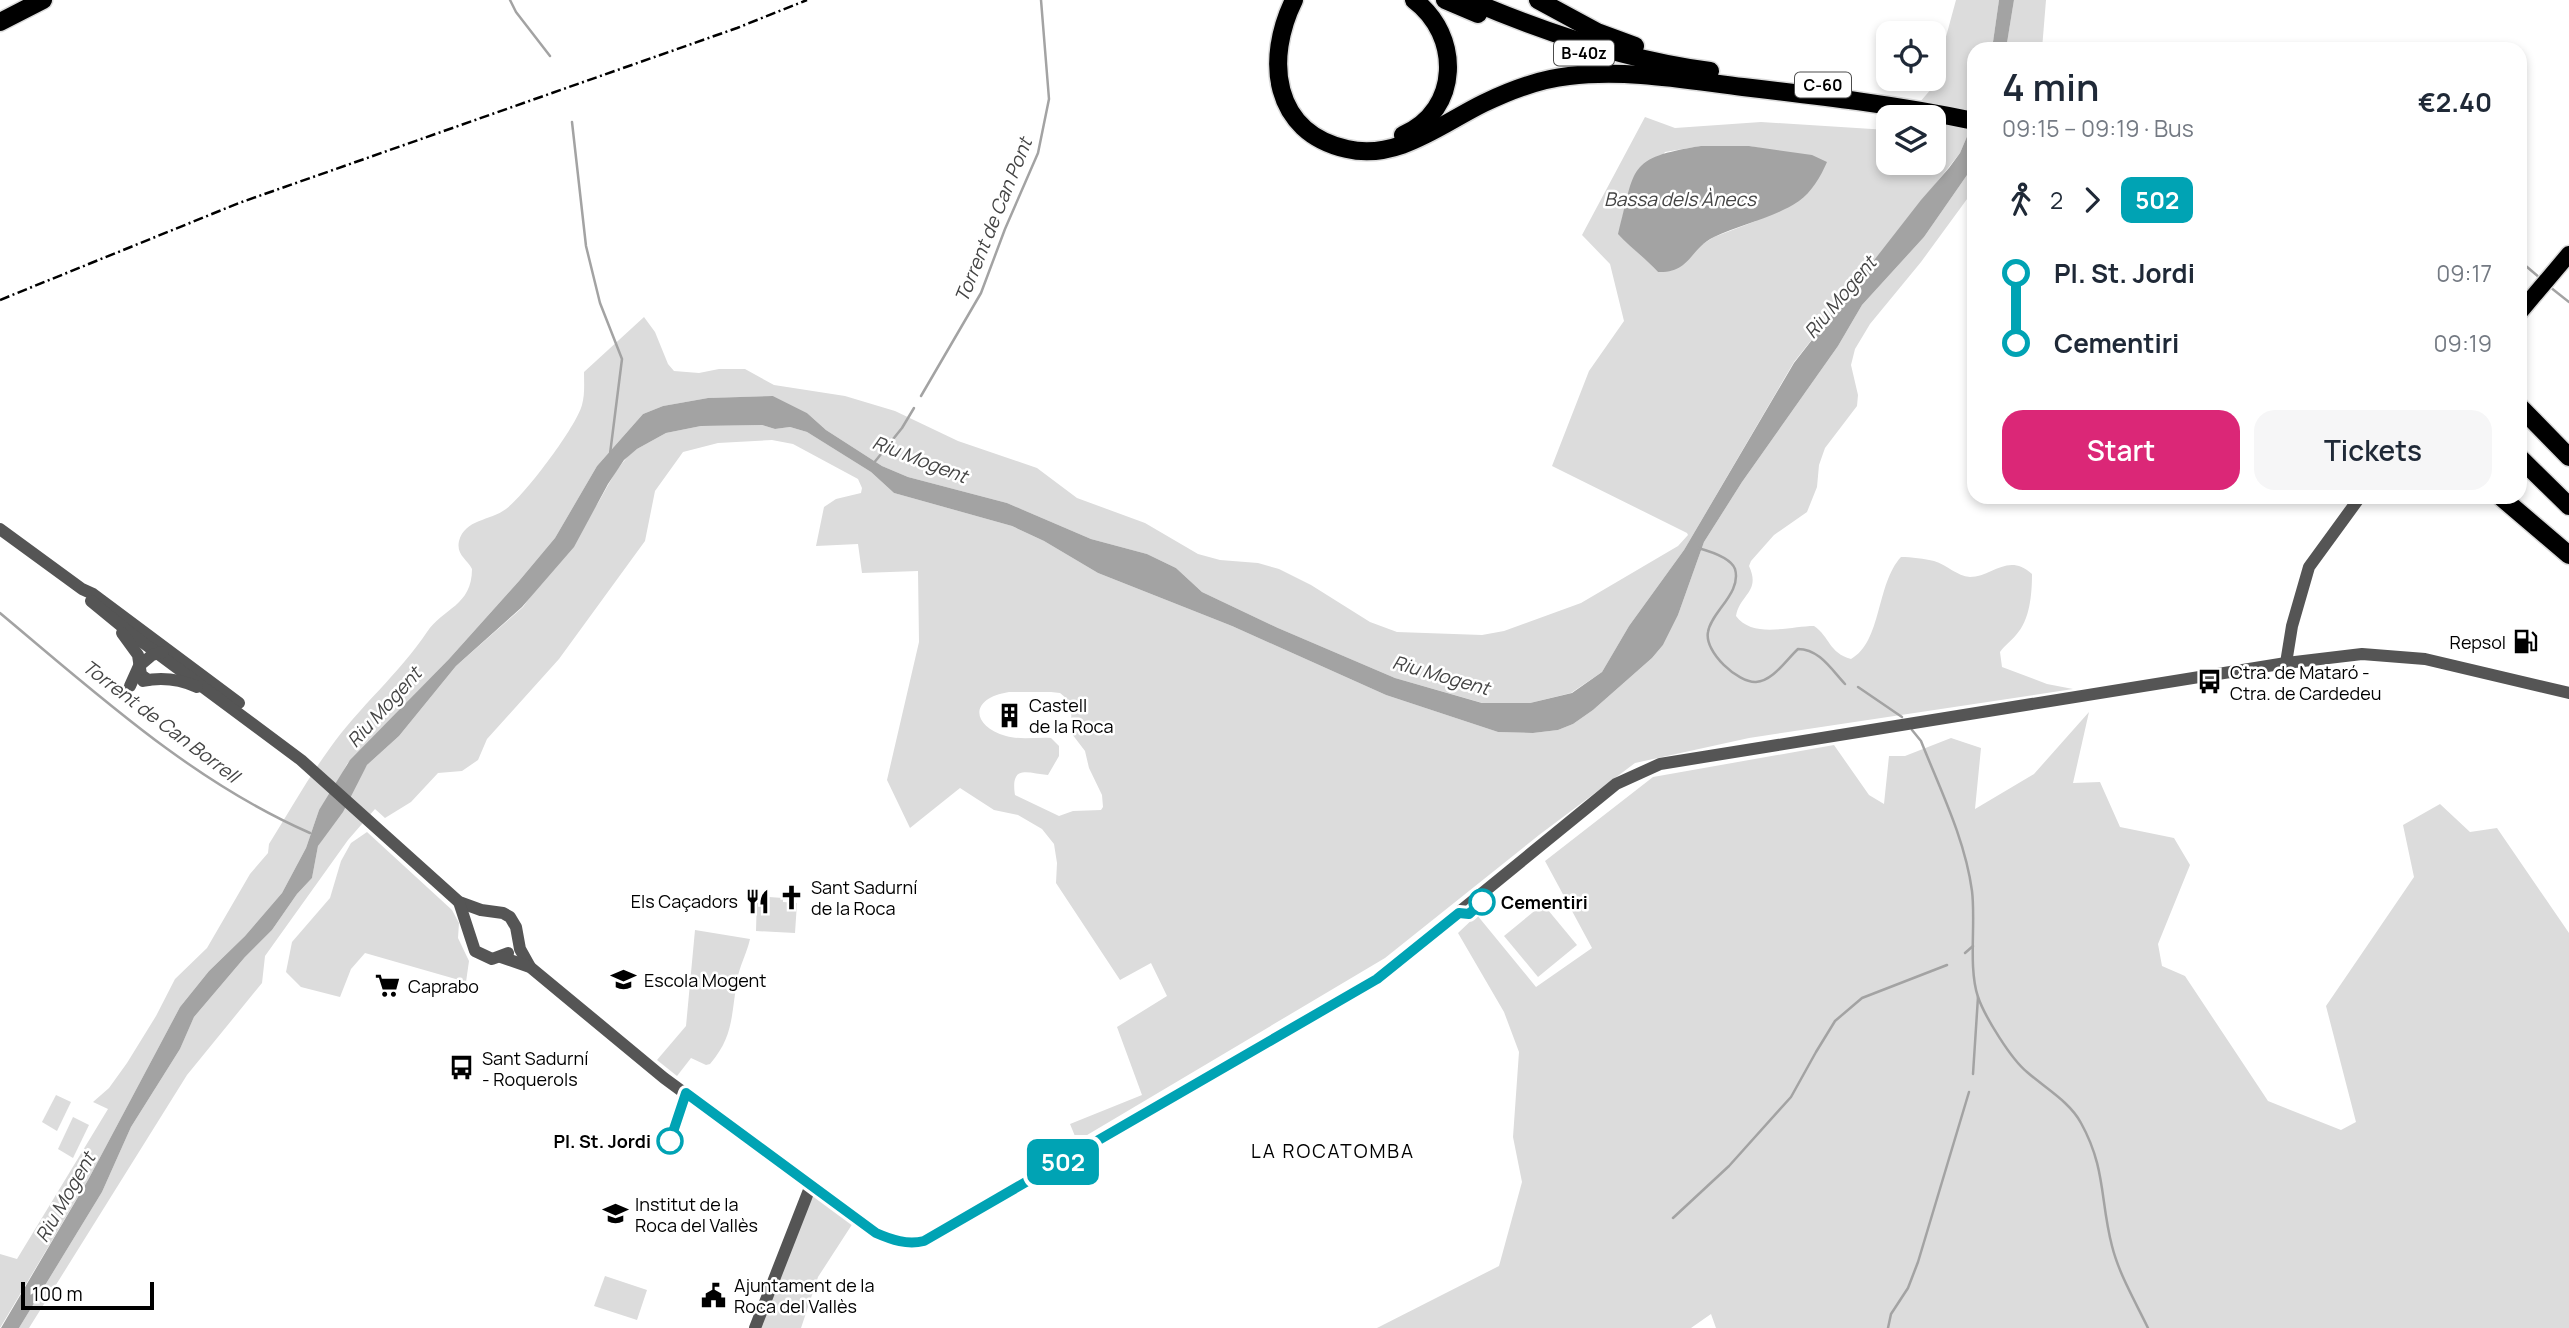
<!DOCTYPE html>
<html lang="en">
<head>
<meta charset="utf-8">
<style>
  body { margin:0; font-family:Manrope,sans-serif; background:#f6f6f7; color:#1f2937; height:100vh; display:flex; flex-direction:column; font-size:26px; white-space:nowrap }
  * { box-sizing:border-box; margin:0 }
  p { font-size:23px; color:#747a83 }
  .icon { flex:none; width:38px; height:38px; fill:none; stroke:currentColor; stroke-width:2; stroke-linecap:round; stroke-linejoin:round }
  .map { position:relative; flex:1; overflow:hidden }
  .sheet { position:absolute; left:1967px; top:42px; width:560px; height:462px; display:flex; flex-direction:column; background:#fff; border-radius:21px; box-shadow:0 4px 10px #0003 }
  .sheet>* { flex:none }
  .badge { padding:0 14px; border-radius:10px; font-size:24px; line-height:46px }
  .buttons { position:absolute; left:1876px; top:21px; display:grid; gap:14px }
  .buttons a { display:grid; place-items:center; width:70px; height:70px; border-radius:14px; background:#fff; box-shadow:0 4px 10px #0003; font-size:35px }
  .scale { position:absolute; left:21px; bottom:18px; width:133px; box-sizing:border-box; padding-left:7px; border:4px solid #000; border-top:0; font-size:19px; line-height:24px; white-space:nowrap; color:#000; -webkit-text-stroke:5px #fff; paint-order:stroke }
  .map>.badge { position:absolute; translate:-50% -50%; box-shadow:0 0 0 4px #fff }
  .legs { display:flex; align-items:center; gap:10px; height:77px; padding:0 35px; font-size:23px }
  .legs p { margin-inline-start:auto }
  .headline { display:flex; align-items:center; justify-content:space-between; height:119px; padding:0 35px }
  h1 { font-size:38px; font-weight:600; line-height:52px }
  .button { display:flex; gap:14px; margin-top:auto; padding:14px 35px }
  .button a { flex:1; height:80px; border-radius:21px; background:#db2777; color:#fff; font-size:28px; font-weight:600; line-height:80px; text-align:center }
  .button a+a { background:#f6f6f7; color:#1f2937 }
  ul { padding:0 35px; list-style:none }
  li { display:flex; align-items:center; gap:24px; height:70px; font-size:26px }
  li i { display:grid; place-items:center; width:10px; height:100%; margin:0 9px; background:currentColor }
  li i::after { content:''; width:18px; height:18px; margin:-9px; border:5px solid; border-radius:50%; background:#fff }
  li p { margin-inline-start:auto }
  li:first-child i { background:linear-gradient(#0000 50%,currentColor 0) }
  li:last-child i { background:linear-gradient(currentColor 50%,#0000 0) }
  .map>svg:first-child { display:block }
  .green { fill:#dcdcdc; fill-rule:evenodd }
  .water { fill:#a3a3a3 }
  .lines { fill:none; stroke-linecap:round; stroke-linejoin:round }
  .stream { stroke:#a3a3a3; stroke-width:2.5 }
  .major-casing { stroke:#dbdbdb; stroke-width:19 }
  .highway-casing { stroke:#dbdbdb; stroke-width:21 }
  .minor { stroke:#555; stroke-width:12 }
  .major { stroke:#000; stroke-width:16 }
  .highway { stroke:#000; stroke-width:18 }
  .rail { stroke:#000; stroke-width:2.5; stroke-dasharray:10 3.5 2 3.5; stroke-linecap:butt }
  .line-1-casing { stroke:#fff; stroke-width:16 }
  .line-1 { stroke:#00a3b4; stroke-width:10 }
  .stop-1-dot { fill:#fff; stroke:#00a3b4; stroke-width:3.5 }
  .labels { text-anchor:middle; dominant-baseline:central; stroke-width:5; stroke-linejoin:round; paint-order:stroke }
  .shield { fill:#fff; stroke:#4c4c4c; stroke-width:2 }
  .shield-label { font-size:16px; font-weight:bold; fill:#000 }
  .poi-label { font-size:18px; fill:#000; stroke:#fff; text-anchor:start }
  .stop-label { font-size:18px; font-weight:bold; fill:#000; stroke:#fff; text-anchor:start }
  .water-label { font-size:19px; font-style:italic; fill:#444; stroke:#fff }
  .neighbourhood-label { font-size:19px; letter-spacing:2px; fill:#000; stroke:#fff }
</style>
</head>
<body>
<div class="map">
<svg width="2569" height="1328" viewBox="0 0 2569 1328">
  <rect width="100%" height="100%" fill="#fff"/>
  <g class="green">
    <path d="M1956 0H1999L1992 49H1974V120L1960 153 1794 362 1684 550 1629 626 1602 672 1571 693 1530 703 1486 704 1395 678 1278 628 1202 592 1176 568 1147 554 1091 539 1007 503 908 477 882 466 826 430 807 413 773 396 708 398 663 406 643 414 597 466 555 538 519 581 449 659 347 764 336 786 319 810 306 848 282 893 245 936 209 971 180 1007 88 1180 0 1328V1254L17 1259 108 1109 93 1102 109 1088 127 1063 156 1016 175 979 207 948 250 874 268 853 269 844C289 812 308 778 330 748 359 707 399 674 427 632 443 608 472 606 472 569 467 559 456 555 459 541 465 519 490 521 506 509 525 495 576 427 582 405 585 394 584 383 584 372L644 317 655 332 668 364 674 371 699 373 719 369H745L774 385 845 396 895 411 958 441 1037 468 1077 498 1145 523 1198 554 1220 560 1258 563 1279 569 1311 585 1370 622 1397 632 1482 635 1504 631 1581 603 1678 546 1688 535 1687 533 1552 466 1589 371 1624 321 1610 264 1582 235 1645 117 1675 128 1761 122 1888 130V163H1934V117H1907L1932 88ZM1701 146H1749L1780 152 1756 221 1714 237 1658 272C1645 258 1631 248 1619 234L1624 211 1665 152Z"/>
    <polygon points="2014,0 2046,0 2042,49 2006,49"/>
    <path d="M1974 165V187L1970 195 1921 262 1870 324 1855 349 1851 365 1858 395 1857 406 1825 448 1819 465 1817 487 1807 512 1774 535 1751 561 1749 566C1761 592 1740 594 1736 616 1753 639 1790 626 1814 626 1830 637 1829 653 1851 659 1882 642 1876 584 1901 557 1911 557 1925 559 1934 561 1947 565 1957 576 1970 577 1992 577 2008 552 2032 574 2032 594 2030 620 2016 635 2011 641 2005 645 2000 652L2002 667 2047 684 2073 689 1749 738 1635 763 1539 835 1385 958 1077 1141 1070 1124 1142 1095 1117 1027 1167 996 1151 963 1120 980 1056 883 1057 863 1054 844 1042 829 1018 815 994 810 960 788 910 828 887 780 919 642 918 571 862 573 858 544 816 546 824 507 836 499 861 493 862 488 858 479 793 444 772 440 718 443 683 452 655 491 645 541 559 659 487 739 478 760 462 771 438 773 411 802 385 818 375 809 348 840 265 956 262 983 187 1075 29 1328H19L102 1192 131 1127 180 1049 194 1017 245 957 272 930 297 894 312 878 318 846 367 765 399 736 456 666 523 607 598 503 616 471 628 456 637 449 666 433 701 426 762 425 775 429 790 427 807 432 871 472 894 493 1012 526 1044 541 1098 573 1232 626 1386 695 1498 732 1533 733 1558 730 1573 724 1593 710 1652 658 1663 645 1678 615 1704 542 1742 482 1838 346 1862 305 1924 237ZM1009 692H1051L1060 693 1066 698 1071 709 1072 734 1085 751 1089 768 1102 795 1103 807 1101 810 1073 811 1059 816 1015 795C1010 763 1029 774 1048 775L1059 756V746L1051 738C1037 737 1020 740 1006 736 970 725 970 698 1009 692Z"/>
    <polygon points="2089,712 2073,783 2100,782 2120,827 2174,838 2190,865 2158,944 2162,966 2185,976 2268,1101 2341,1130 2356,1122 2326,1006 2414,877 2403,825 2440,804 2470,832 2497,828 2569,933 2569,1328 1716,1328 1711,1314 1691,1328 1377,1328 1499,1266 1522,1182 1513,1137 1519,1052 1504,1012 1458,933 1477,915 1536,987 1592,948 1545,861 1653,777 1834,745 1869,795 1884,804 1889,756 1905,756 1951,738 1981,748 1975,809 2034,774"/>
    <polygon points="367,832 452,910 459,923 458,938 469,961 466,982 365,953 351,969 340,997 301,987 286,972 292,942 330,898 341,861 351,843"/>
    <polygon points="757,896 783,898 783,902 797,903 795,933 756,931"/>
    <polygon points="1543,904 1577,945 1538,977 1504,936"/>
    <path d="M695 930 750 939C747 953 739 967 737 981 731 1015 734 1036 710 1064L706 1065 691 1058 677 1076 657 1060 686 1026Z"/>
    <polygon points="56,1095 71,1102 57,1131 42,1122"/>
    <polygon points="73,1117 89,1125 73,1158 58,1149"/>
    <polygon points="815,1196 853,1223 818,1277 801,1328 757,1328 806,1201"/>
    <polygon points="605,1276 647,1290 637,1320 594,1306"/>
  </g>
  <g class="water">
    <polygon points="1999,0 2014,0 2006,49 1992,49"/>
    <polygon points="1974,120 1974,165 1924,237 1862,305 1838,346 1742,482 1704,542 1678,615 1663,645 1652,658 1593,710 1573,724 1558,730 1533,733 1498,732 1386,695 1232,626 1098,573 1044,541 1012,526 894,493 871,472 807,432 790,427 775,429 762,425 701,426 666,433 637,449 624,460 608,484 574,547 522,607 456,666 399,736 367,765 343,812 318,846 312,878 297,894 272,930 245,957 194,1017 180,1049 131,1127 102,1192 19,1328 1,1328 88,1180 180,1007 209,971 245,936 282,893 306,848 319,810 350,760 449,659 519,581 555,538 597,466 643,414 663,406 708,398 773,396 807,413 826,430 882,466 908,477 1007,503 1091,539 1147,554 1176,568 1202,592 1278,628 1395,678 1482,703 1530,703 1572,693 1602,672 1629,626 1684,550 1794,363 1921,200 1949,168 1960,153"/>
    <path d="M1701 146H1749L1812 155 1827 162C1821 176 1811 193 1799 201 1774 218 1741 224 1714 237 1689 249 1691 273 1658 272 1645 258 1631 248 1618 234 1636 167 1626 158 1701 146Z"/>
  </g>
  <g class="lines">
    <g class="stream">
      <polyline points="510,0 516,12 550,56"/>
      <polyline points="572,122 586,246 600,303 622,359 610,454"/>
      <polyline points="2520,261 2540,278"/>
      <polyline points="2550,287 2569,302"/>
      <polyline points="921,396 981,293 1005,229 1038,153 1049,99 1041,0"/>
      <polyline points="873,464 902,428 914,408"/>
      <path d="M1698 548C1709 551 1731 558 1735 569 1742 593 1711 612 1708 632 1704 652 1738 683 1756 682 1773 681 1786 660 1798 649 1819 649 1831 669 1845 684"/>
      <path d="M0 613C97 694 193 782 310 833"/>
      <polyline points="1858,687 1902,717"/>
      <path d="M1912 730 1921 741C1940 789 1965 839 1972 891 1976 923 1968 967 1978 997 1985 1017 2011 1059 2027 1072 2045 1088 2070 1102 2081 1123 2106 1168 2100 1200 2112 1246 2119 1274 2135 1301 2148 1328"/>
      <polyline points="1965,953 1973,946"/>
      <polyline points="1973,1074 1978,997"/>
      <polyline points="1673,1218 1729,1166 1791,1097 1816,1052 1835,1021 1862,998 1947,965"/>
      <polyline points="1888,1328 1891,1314 1908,1288 1918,1262 1969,1092"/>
    </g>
    <defs>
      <polyline id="major" points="2520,312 2569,254"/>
      <g id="highway">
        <path d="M1294 0C1265 59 1272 132 1347 149 1397 161 1441 124 1484 103 1511 90 1539 79 1569 76 1627 69 1686 80 1743 87 1821 96 1898 105 1974 121"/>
        <polyline points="1445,0 1478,14"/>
        <path d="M1469 0C1546 33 1626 60 1710 71"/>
        <polyline points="1538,0 1597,32 1635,46"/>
        <polyline points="0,22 43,0"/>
        <path d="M1403 135C1461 110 1461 35 1414 0"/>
        <polyline points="2520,407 2569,457"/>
        <polyline points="2520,458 2569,506"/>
        <polyline points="2501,497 2569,555"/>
      </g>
    </defs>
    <use href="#major" class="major-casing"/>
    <use href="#highway" class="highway-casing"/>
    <g class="minor">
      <polyline points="0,529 82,589 93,594 239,703"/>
      <polyline points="91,601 130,633 301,760 459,902 481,910 503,913 510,917 516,927 520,949 530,967"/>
      <polyline points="122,633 138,655 141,675 148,680"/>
      <polyline points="2286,663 2292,626 2309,567 2360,497"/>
      <path d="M143 681C162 677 179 679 197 687"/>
      <polyline points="130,686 139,666 152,655 163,652"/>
      <polyline points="459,902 475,951 492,959 508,953"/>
      <path d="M501 957 530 967 664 1078 856 1219C874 1232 899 1250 923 1241 930 1239 937 1234 943 1231L1377 979 1616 784 1660 764 2286 663 2362 654 2425 659 2569 693"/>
      <polyline points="755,1328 811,1185"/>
    </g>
    <use href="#major" class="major"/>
    <use href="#highway" class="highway"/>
    <polyline class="rail" points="0,300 239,203 737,28 807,0"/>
  </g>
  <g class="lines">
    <defs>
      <path id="line-1" d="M670 1141 686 1093 876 1233C892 1240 907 1245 924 1241L1377 979 1459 913 1469 914 1482 902"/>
    </defs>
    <use href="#line-1" class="line-1-casing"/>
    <use href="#line-1" class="line-1"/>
  </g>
  <defs>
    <symbol id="fuel-bare" viewBox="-9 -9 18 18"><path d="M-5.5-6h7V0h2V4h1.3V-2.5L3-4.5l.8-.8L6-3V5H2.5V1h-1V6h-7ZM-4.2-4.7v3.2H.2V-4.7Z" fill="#000" stroke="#fff" stroke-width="2.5" paint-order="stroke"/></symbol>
    <symbol id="bus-bare" viewBox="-9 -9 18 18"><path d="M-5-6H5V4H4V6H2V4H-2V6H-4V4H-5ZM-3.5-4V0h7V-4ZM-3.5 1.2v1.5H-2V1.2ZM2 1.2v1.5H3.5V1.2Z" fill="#000" stroke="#fff" stroke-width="2.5" paint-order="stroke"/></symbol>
    <symbol id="building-bare" viewBox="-9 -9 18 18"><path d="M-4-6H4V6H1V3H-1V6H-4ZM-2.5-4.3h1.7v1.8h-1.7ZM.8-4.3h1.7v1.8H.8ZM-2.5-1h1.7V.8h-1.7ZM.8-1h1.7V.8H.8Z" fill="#000" stroke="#fff" stroke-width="2.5" paint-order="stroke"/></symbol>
    <symbol id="church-bare" viewBox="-9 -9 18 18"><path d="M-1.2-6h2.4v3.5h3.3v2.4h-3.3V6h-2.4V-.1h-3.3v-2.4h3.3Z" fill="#000" stroke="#fff" stroke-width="2.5" paint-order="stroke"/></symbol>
    <symbol id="restaurant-bare" viewBox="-9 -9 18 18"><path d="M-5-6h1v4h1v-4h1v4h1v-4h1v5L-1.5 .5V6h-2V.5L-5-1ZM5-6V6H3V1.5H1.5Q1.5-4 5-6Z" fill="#000" stroke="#fff" stroke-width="2.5" paint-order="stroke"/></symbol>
    <symbol id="school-bare" viewBox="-9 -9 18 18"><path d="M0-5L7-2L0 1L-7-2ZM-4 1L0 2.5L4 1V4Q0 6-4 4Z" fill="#000" stroke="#fff" stroke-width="2.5" paint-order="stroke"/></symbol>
    <symbol id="supermarket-bare" viewBox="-9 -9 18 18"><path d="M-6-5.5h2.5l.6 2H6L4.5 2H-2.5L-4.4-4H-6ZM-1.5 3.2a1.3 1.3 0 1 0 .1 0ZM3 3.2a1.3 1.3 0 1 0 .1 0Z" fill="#000" stroke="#fff" stroke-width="2.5" paint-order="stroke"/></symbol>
    <symbol id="civic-bare" viewBox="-9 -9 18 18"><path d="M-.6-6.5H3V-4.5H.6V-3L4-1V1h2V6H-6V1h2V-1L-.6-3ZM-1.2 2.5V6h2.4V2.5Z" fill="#000" stroke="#fff" stroke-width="2.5" paint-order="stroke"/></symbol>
  </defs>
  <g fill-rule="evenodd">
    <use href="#fuel-bare" x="2508" y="624" width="35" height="35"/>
    <use href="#bus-bare" x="2192" y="664" width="35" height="35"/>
    <use href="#building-bare" x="992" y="698" width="35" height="35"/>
    <use href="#church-bare" x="774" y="880" width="35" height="35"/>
    <use href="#restaurant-bare" x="740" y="884" width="35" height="35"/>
    <use href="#school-bare" x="606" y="962" width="35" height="35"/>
    <use href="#supermarket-bare" x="370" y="968" width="35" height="35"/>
    <use href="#bus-bare" x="444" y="1050" width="35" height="35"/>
    <use href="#school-bare" x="598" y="1196" width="35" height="35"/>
    <use href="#civic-bare" x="696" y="1278" width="35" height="35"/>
  </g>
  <g class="stop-1-dot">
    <circle cx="1482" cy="902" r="12"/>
    <circle cx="670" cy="1141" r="12"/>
  </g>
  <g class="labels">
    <g class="shield">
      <rect x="1554" y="40.5" width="60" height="25" rx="5"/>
      <rect x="1795" y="72.5" width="56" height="25" rx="5"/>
    </g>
    <g class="shield-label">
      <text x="1584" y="53">B-40z</text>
      <text x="1823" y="85">C-60</text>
    </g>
    <g class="poi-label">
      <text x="2506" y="642" text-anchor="end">Repsol</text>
      <text x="2230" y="672">Ctra. de Mataró -<tspan x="2230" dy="21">Ctra. de Cardedeu</tspan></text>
      <text x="1029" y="705">Castell<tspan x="1029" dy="21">de la Roca</tspan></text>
      <text x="811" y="887">Sant Sadurní<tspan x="811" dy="21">de la Roca</tspan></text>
      <text x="738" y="901" text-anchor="end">Els Caçadors</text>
      <text x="644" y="980">Escola Mogent</text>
      <text x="408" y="986">Caprabo</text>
      <text x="482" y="1058">Sant Sadurní<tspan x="482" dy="21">- Roquerols</tspan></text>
      <text x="635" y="1204">Institut de la<tspan x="635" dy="21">Roca del Vallès</tspan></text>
      <text x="734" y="1285">Ajuntament de la<tspan x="734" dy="21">Roca del Vallès</tspan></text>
    </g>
    <g class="stop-label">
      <text x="1501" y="902">Cementiri</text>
      <text x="651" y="1141" text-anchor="end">Pl. St. Jordi</text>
    </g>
    <g class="water-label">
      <text x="1680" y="199">Bassa dels Ànecs</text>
      <text transform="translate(993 220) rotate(-68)">Torrent de Can Pont</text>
      <text transform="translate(1840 297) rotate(-50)">Riu Mogent</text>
      <text transform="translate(920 459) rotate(21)">Riu Mogent</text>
      <text transform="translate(1441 675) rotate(16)">Riu Mogent</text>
      <text transform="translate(384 707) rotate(-48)">Riu Mogent</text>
      <text transform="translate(161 721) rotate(37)">Torrent de Can Borrell</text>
      <text transform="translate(65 1197) rotate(-60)">Riu Mogent</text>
    </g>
    <g class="neighbourhood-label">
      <text x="1333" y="1151">LA ROCATOMBA</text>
    </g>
  </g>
</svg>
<div class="buttons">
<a><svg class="icon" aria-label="locate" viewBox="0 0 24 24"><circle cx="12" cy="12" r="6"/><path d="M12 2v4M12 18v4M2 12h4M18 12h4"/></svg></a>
<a><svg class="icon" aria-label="layers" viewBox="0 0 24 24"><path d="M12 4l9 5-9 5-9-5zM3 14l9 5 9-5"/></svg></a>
</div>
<div class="scale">100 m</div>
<b class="badge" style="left:1063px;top:1162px;background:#00a3b4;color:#fff">502</b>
<section class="sheet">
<div class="headline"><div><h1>4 min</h1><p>09:15 – 09:19 · Bus</p></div><b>€2.40</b></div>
<div class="legs"><svg class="icon" aria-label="walk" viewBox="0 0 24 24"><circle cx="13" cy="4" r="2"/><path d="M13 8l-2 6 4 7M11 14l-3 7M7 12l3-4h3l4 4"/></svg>2<svg class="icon" aria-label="forward" viewBox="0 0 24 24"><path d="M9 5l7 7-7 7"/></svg><b class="badge" style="background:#00a3b4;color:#fff">502</b></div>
<ul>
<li><i style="color:#00a3b4"></i><b>Pl. St. Jordi</b><p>09:17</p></li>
<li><i style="color:#00a3b4"></i><b>Cementiri</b><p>09:19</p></li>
</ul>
<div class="button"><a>Start</a><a>Tickets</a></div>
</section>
</div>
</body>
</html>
